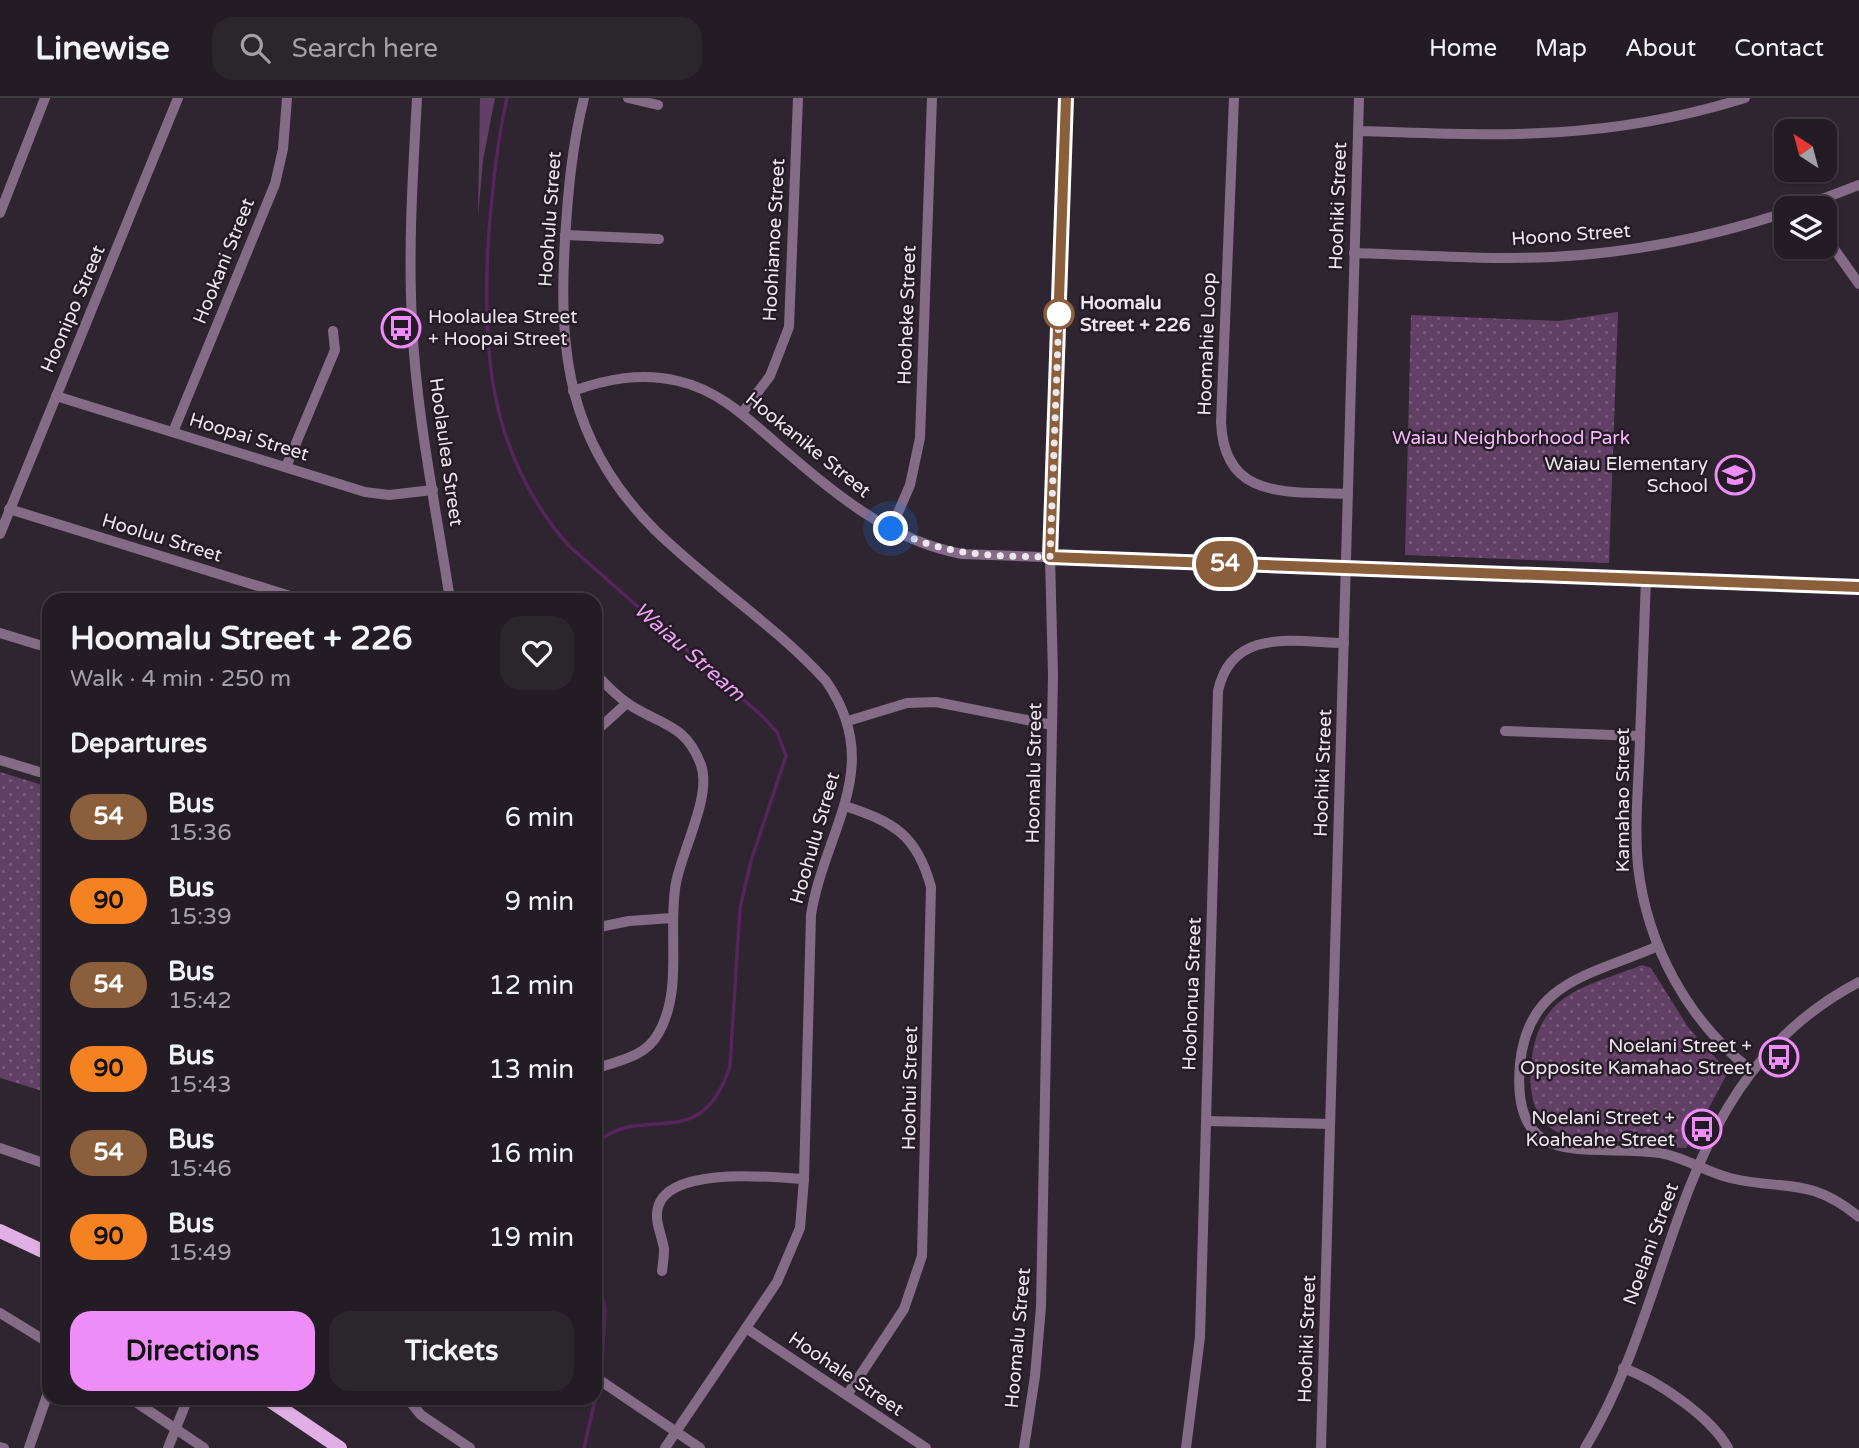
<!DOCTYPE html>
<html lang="en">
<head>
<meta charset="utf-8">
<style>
  body { margin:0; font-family:"Varela Round",sans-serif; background:#2b252c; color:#f1f3f6; height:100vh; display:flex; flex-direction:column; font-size:26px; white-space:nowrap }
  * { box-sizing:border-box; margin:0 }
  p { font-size:23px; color:#a3a1a6 }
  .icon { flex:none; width:38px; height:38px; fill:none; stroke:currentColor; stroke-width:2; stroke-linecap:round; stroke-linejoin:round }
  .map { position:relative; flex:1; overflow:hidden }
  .drawer { position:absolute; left:42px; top:495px; width:560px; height:812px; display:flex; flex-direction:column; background:#231c24; border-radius:21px; box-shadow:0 2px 5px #0004,0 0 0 2px #403a41 }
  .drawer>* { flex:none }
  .badge { padding:0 14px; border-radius:23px; font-size:24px; line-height:46px }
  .needle { width:46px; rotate:324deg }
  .buttons { position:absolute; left:1774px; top:21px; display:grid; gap:14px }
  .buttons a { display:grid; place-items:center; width:63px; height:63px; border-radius:14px; background:#231c24; box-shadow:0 2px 5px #0004,0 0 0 2px #403a41; font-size:35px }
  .you { position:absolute; width:35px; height:35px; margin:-18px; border:5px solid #fff; border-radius:50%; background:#1a73e8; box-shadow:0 0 0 10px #1a73e833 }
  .map>.badge { position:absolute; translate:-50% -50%; box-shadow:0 0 0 4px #fff }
  h2 { padding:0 28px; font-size:26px; line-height:63px }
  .round { display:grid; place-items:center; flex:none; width:74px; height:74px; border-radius:21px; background:#2b252c }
  .head { display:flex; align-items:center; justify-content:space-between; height:119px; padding:0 28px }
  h1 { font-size:33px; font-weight:800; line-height:52px }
  .primary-button { display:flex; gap:14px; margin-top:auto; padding:14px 28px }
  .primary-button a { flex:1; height:80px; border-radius:21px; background:#ee8cf8; color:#111; font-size:28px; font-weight:800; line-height:80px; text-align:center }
  .primary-button a+a { background:#2b252c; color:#f1f3f6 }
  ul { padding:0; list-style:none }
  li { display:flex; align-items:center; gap:21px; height:84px; padding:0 28px }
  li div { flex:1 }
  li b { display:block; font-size:26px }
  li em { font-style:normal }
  li .badge { min-width:77px; font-weight:700; text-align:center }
  header { display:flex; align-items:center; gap:42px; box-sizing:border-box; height:98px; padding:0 35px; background:#231c24; border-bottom:2px solid #403a41 }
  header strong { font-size:33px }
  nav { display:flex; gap:38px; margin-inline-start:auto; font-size:24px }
  .search { width:490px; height:63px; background:#2b252c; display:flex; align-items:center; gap:18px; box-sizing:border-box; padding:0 24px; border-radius:21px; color:#a3a1a6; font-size:26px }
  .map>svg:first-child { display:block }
  .grass { fill:#624065 }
  .park { fill:url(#park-dots) }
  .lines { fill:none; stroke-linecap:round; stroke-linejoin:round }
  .stream { stroke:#56255b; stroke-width:3.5 }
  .minor { stroke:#846c86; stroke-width:10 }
  .major { stroke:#e0afe4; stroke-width:14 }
  .line-casing { stroke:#fff; stroke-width:16 }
  .line { stroke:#8b5e3c; stroke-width:10 }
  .walk { stroke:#ede6ed; stroke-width:7; stroke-dasharray:0 12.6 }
  .stop-dot { fill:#fff; stroke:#8b5e3c; stroke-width:3.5 }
  .labels { text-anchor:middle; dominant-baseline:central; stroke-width:5; stroke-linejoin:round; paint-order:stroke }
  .street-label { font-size:19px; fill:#ede6ed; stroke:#251b26 }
  .stop-label { font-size:19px; font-weight:bold; fill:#ede6ed; stroke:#251b26; text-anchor:start }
  .poi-label { font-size:19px; fill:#ede6ed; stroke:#251b26; text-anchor:end }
  .park-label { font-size:19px; fill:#f5b9fb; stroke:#251b26 }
  .water-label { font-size:21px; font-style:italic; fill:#eda3f5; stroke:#251b26 }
</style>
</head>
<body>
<header>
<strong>Linewise</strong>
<div class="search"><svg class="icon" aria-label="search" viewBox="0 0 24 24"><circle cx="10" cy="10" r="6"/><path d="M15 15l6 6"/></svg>Search here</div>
<nav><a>Home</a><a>Map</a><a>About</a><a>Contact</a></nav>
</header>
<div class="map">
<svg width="1859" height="1350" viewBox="0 0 1859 1350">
  <defs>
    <pattern id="park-dots" width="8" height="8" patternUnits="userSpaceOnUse" patternTransform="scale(1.75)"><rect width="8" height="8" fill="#624065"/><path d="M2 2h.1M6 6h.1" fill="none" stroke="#795c7b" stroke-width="1.8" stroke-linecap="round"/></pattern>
  </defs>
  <rect width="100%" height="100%" fill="#2f2530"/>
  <polygon class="grass" points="480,0 495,0 483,62 478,118"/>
  <g class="park">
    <polygon points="1618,214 1609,465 1405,457 1411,217 1559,223"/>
    <polygon points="0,674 49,689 49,995 0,980"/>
    <path d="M1642 867 1651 870 1688 929 1728 974 1703 1021 1698 1020 1695 1027 1699 1029 1686 1050C1674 1051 1662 1044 1649 1044 1586 1042 1524 1053 1531 966 1534 939 1541 918 1563 901 1586 885 1617 877 1642 867Z"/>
  </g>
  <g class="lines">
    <g class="stream">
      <path d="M507 0C497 43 493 88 489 132 481 249 488 356 569 448L763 619 777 634 786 658 751 763 740 810 730 968C700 1060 644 1002 595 1046"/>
      <polyline points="595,1169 605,1211 602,1266"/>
      <polyline points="584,1350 596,1298"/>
    </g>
    <g class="minor">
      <path d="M417 0C413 74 408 149 412 223 416 316 436 410 450 502"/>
      <path d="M584 0C572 48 568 93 565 142 558 257 569 346 655 432 709 485 775 527 826 583 886 669 825 730 811 817L804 1081 800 1130 777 1184 665 1350"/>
      <polyline points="628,0 658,7"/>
      <path d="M1234 0 1221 324C1224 403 1288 393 1348 396"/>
      <path d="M1358 33C1499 38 1607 43 1745 0"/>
      <polyline points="1799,110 1859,87"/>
      <polyline points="0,115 45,0"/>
      <polyline points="565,137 659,141"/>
      <polyline points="1825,138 1859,186"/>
      <path d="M1354 155C1420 157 1486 162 1552 159 1631 155 1711 139 1787 114"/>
      <path d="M573 293C607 281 641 274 678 283 718 292 746 319 776 345 832 393 887 442 962 456L1859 489"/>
      <polyline points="56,298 365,394 389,397 433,392"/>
      <polyline points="742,315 770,278 789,229 798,0"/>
      <polyline points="173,334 275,86 283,51 287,0"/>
      <polyline points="286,369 335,252 333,233"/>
      <polyline points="9,411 303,502"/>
      <polyline points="891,431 910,387 920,340 932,0"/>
      <polyline points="0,436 178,0"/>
      <path d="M1646 481C1644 535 1642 588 1640 641 1639 683 1634 726 1638 768 1647 848 1688 923 1751 972"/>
      <polyline points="0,535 49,550"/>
      <path d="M595 575C605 586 618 599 630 607 661 627 686 626 701 667 712 698 682 752 676 785 667 833 684 892 658 936 644 960 619 962 595 971"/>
      <polyline points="848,623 907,605 936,604 1052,627"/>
      <polyline points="1505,633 1640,638"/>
      <polyline points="595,634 627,605"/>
      <polyline points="0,662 49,677"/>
      <path d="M845 708C894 724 917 737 931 789L922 1158 904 1211 847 1297"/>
      <polyline points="595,814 599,829"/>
      <polyline points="595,830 629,823 672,820"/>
      <path d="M1658 848C1593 877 1528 882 1520 966 1510 1076 1590 1045 1660 1055 1684 1059 1706 1074 1730 1080 1785 1093 1809 1078 1859 1119"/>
      <polyline points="1206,1023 1330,1026"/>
      <polyline points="0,1050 49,1067"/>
      <path d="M662 1173C663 1166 664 1158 664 1151 662 1137 654 1123 658 1109 669 1068 772 1079 804 1081"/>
      <polyline points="0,1215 49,1245"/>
      <polyline points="746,1230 926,1350"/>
      <path d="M1623 1270C1657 1282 1711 1319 1728 1350"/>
      <polyline points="595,1279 700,1350"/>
      <polyline points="130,1300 204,1350"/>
      <polyline points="407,1300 421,1317 470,1350"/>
      <polyline points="0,1349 4,1350"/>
      <polyline points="29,1350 49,1292"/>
      <polyline points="168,1350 188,1300"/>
      <polyline points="1024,1350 1035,1278 1041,1209 1053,577 1050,459 1066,0"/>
      <path d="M1186 1350 1200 1239 1218 593C1232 529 1294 544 1344 545"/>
      <polyline points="1321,1350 1359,0"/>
      <path d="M1585 1350C1683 1189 1670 983 1859 884"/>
    </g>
    <g class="major">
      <polyline points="0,1133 49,1156"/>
      <polyline points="266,1300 340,1350"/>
    </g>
  </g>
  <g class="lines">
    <defs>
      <polyline id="line" points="1066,0 1050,459 1859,489"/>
    </defs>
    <use href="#line" class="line-casing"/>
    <use href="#line" class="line"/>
    <path class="walk" d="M891 431C946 458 990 458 1050 459L1059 216"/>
  </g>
  <defs>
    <symbol id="bus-ring" viewBox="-11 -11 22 22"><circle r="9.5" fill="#251b26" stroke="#ee8cf8" stroke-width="1.5"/><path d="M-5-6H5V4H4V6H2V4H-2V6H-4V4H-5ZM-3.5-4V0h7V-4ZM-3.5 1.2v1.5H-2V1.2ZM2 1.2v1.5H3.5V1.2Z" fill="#ee8cf8"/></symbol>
    <symbol id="school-ring" viewBox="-11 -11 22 22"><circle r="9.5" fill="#251b26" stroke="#ee8cf8" stroke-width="1.5"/><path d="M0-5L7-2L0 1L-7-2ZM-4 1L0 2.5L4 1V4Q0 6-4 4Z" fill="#ee8cf8"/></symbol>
  </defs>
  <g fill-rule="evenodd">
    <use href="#bus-ring" x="379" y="208" width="44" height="44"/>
    <use href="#school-ring" x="1713" y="355" width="44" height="44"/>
    <use href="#bus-ring" x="1757" y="937" width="44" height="44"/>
    <use href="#bus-ring" x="1680" y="1009" width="44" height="44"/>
  </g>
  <circle class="stop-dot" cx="1059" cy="216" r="14"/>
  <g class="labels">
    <g class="street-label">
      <text transform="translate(1338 108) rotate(-88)">Hoohiki Street</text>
      <text transform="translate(550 121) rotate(-86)">Hoohulu Street</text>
      <text transform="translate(1571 137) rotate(-4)">Hoono Street</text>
      <text transform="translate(774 142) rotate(-87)">Hoohiamoe Street</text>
      <text transform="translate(224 163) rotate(-68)">Hookani Street</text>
      <text transform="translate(73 211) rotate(-67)">Hoonipo Street</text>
      <text transform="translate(907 217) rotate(-88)">Hooheke Street</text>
      <text transform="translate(1207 246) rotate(-88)">Hoomahie Loop</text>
      <text transform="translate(249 339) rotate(17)">Hoopai Street</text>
      <text transform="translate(808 347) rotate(39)">Hookanike Street</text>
      <text transform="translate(446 354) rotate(82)">Hoolaulea Street</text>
      <text transform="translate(162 440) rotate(17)">Hooluu Street</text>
      <text transform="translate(1034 675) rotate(-89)">Hoomalu Street</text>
      <text transform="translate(1323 675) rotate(-88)">Hoohiki Street</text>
      <text transform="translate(1623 702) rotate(-90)">Kamahao Street</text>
      <text transform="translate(815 740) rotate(-74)">Hoohulu Street</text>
      <text transform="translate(1192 896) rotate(-88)">Hoohonua Street</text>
      <text transform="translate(910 990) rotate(-89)">Hoohui Street</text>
      <text transform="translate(1651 1146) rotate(-70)">Noelani Street</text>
      <text transform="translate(1018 1240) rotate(-85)">Hoomalu Street</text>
      <text transform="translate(1307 1241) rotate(-88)">Hoohiki Street</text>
      <text transform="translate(846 1276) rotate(34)">Hoohale Street</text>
    </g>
    <g class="stop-label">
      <text x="1080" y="205">Hoomalu<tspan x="1080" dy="22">Street + 226</tspan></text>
    </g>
    <g class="poi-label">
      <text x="428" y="219" text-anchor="start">Hoolaulea Street<tspan x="428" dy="22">+ Hoopai Street</tspan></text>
      <text x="1708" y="366">Waiau Elementary<tspan x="1708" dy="22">School</tspan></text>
      <text x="1752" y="948">Noelani Street +<tspan x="1752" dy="22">Opposite Kamahao Street</tspan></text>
      <text x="1675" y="1020">Noelani Street +<tspan x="1675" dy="22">Koaheahe Street</tspan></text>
    </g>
    <g class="park-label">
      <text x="1511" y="340">Waiau Neighborhood Park</text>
    </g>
    <g class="water-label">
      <text transform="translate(689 554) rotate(41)">Waiau Stream</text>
    </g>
  </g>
</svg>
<div class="buttons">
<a><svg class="needle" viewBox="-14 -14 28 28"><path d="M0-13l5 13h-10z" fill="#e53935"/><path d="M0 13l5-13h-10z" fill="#a3a1a6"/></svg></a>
<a><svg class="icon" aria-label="layers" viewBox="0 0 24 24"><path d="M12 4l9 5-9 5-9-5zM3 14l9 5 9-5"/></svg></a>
</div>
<div class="you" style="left:891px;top:431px"></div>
<b class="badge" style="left:1225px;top:466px;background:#8b5e3c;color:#fff">54</b>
<section class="drawer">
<div class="head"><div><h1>Hoomalu Street + 226</h1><p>Walk · 4 min · 250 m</p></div><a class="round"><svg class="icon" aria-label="heart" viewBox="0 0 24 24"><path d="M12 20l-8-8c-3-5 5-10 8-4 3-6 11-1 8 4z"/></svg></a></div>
<h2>Departures</h2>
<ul>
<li><span class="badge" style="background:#8b5e3c;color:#fff">54</span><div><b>Bus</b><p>15:36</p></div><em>6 min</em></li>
<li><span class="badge" style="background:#f58220;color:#111">90</span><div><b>Bus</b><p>15:39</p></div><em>9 min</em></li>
<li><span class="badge" style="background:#8b5e3c;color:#fff">54</span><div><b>Bus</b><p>15:42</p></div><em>12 min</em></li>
<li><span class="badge" style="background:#f58220;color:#111">90</span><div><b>Bus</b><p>15:43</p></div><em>13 min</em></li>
<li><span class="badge" style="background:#8b5e3c;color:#fff">54</span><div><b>Bus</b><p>15:46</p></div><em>16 min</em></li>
<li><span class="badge" style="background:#f58220;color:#111">90</span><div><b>Bus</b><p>15:49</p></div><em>19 min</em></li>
</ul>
<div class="primary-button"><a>Directions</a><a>Tickets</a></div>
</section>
</div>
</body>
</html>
